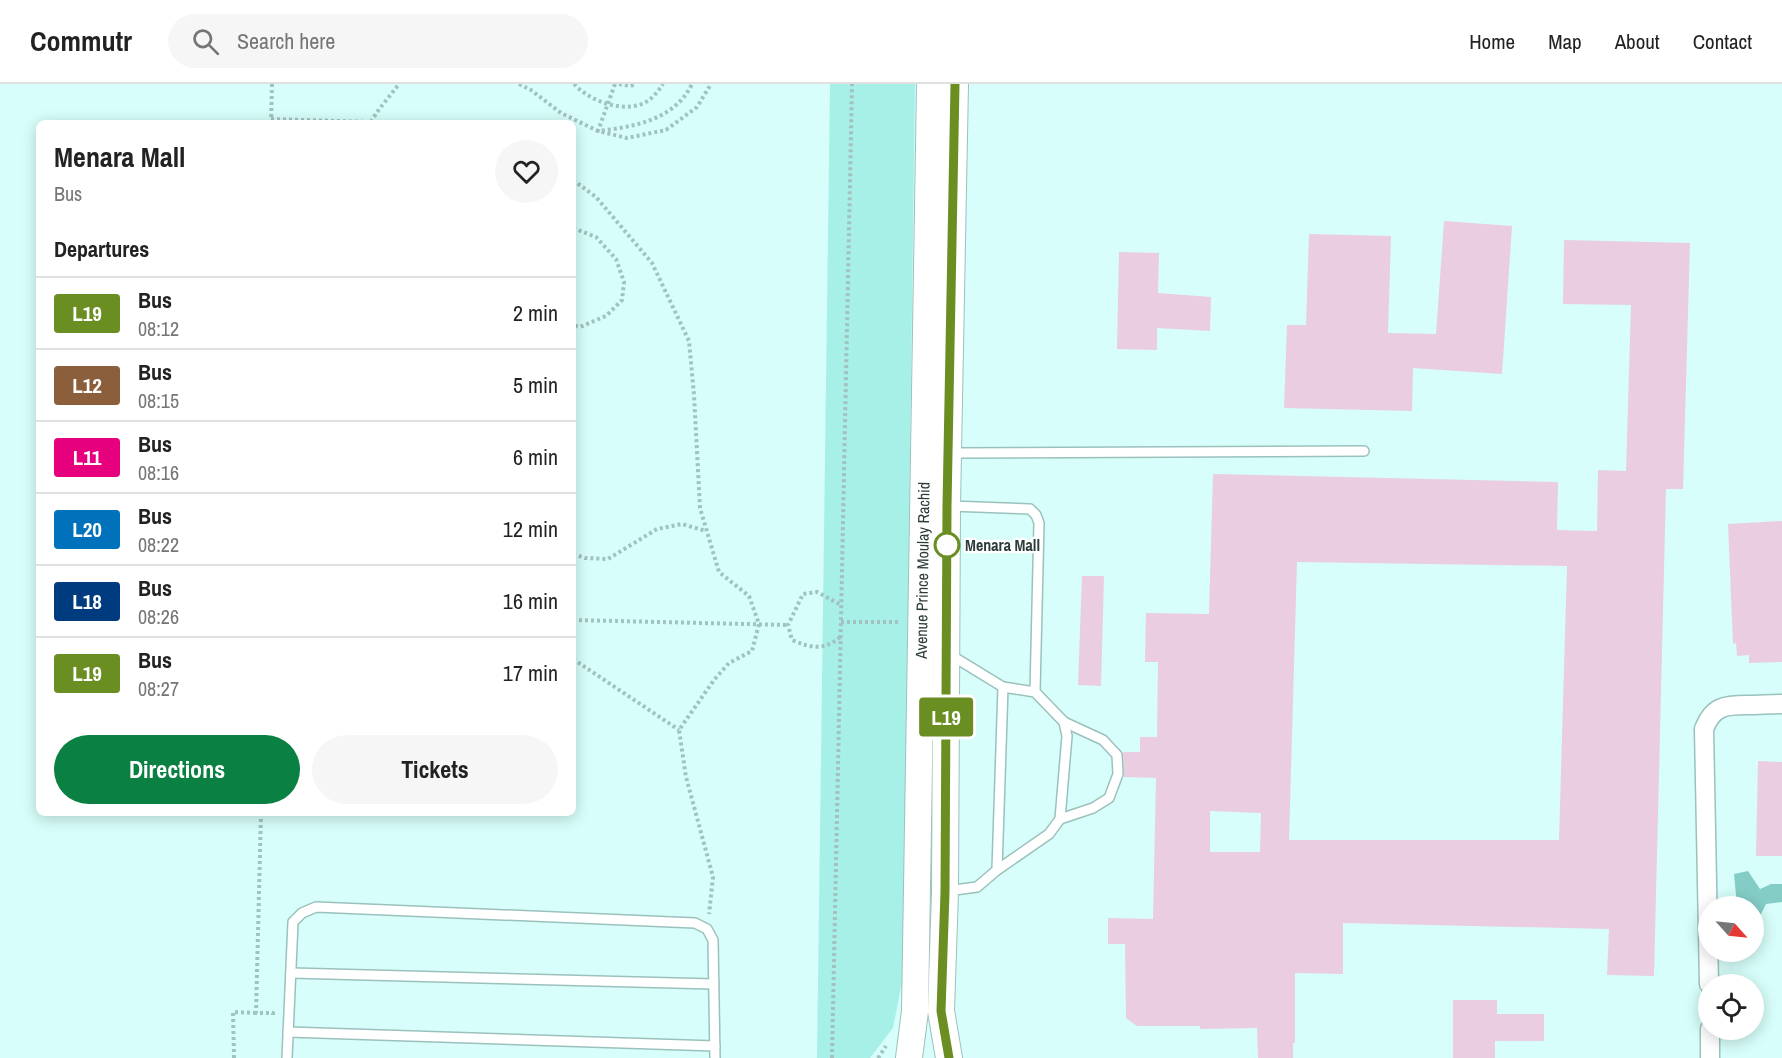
<!DOCTYPE html>
<html lang="en">
<head>
<meta charset="utf-8">
<style>
  body { margin:0; font-family:"Archivo Narrow",sans-serif; background:#f6f6f6; color:#222; height:100vh; display:flex; flex-direction:column; font-size:22px; white-space:nowrap }
  * { box-sizing:border-box; margin:0 }
  p { font-size:20px; color:#767676 }
  .icon { flex:none; width:33px; height:33px; fill:none; stroke:currentColor; stroke-width:2; stroke-linecap:round; stroke-linejoin:round }
  .map { position:relative; flex:1; overflow:hidden }
  .sheet { position:absolute; left:36px; top:36px; width:540px; height:696px; display:flex; flex-direction:column; background:#fff; border-radius:9px; box-shadow:0 3px 15px #0003 }
  .sheet>* { flex:none }
  .badge { padding:0 12px; border-radius:4px; font-size:21px; line-height:39px }
  .needle { width:39px; rotate:117deg }
  .fabs { position:absolute; left:1698px; top:812px; display:grid; gap:12px }
  .fabs a { display:grid; place-items:center; width:66px; height:66px; border-radius:50%; background:#fff; box-shadow:0 3px 15px #0003; font-size:30px }
  .map>.badge { position:absolute; translate:-50% -50%; box-shadow:0 0 0 3px #fff }
  h2 { padding:0 18px; font-size:22px; line-height:54px }
  .round { display:grid; place-items:center; flex:none; width:63px; height:63px; border-radius:32px; background:#f6f6f6 }
  .head { display:flex; align-items:center; justify-content:space-between; height:102px; padding:0 18px }
  h1 { font-size:28px; font-weight:800; line-height:45px }
  .cta { display:flex; gap:12px; margin-top:auto; padding:12px 18px }
  .cta a { flex:1; height:69px; border-radius:36px; background:#0b8043; color:#fff; font-size:24px; font-weight:800; line-height:69px; text-align:center }
  .cta a+a { background:#f6f6f6; color:#222 }
  ul { padding:0; list-style:none }
  li { display:flex; align-items:center; gap:18px; height:72px; padding:0 18px; border-top:2px solid #e0e0e0 }
  li div { flex:1 }
  li b { display:block; font-size:22px }
  li em { font-style:normal }
  li .badge { min-width:66px; font-weight:700; text-align:center }
  header { display:flex; align-items:center; gap:36px; box-sizing:border-box; height:84px; padding:0 30px; background:#fff; border-bottom:2px solid #e0e0e0 }
  header strong { font-size:28px }
  nav { display:flex; gap:33px; margin-inline-start:auto; font-size:21px }
  .search { width:420px; height:54px; background:#f6f6f6; display:flex; align-items:center; gap:15px; box-sizing:border-box; padding:0 21px; border-radius:33px; color:#767676; font-size:22px }
  .map>svg:first-child { display:block }
  .green { fill:#a7f0e8 }
  .water { fill:#84cdc6 }
  .building { fill:#eacde1; fill-rule:evenodd }
  .lines { fill:none; stroke-linecap:round; stroke-linejoin:round }
  .lane-casing { stroke:#9bc1bc; stroke-width:12 }
  .street-casing { stroke:#9bc1bc; stroke-width:21 }
  .secondary-casing { stroke:#9bc1bc; stroke-width:28 }
  .path { stroke:#a2c2bf; stroke-width:4; stroke-dasharray:3 3; stroke-linecap:butt }
  .lane { stroke:#fff; stroke-width:9 }
  .street { stroke:#fff; stroke-width:18 }
  .secondary { stroke:#fff; stroke-width:26 }
  .line-casing { stroke:#fff; stroke-width:14 }
  .line { stroke:#6b8e23; stroke-width:9 }
  .stop-dot { fill:#fff; stroke:#6b8e23; stroke-width:3 }
  .labels { text-anchor:middle; dominant-baseline:central; stroke-width:4.5; stroke-linejoin:round; paint-order:stroke }
  .stop-label { font-size:16px; font-weight:bold; fill:#2c3c3a; stroke:#fff; text-anchor:start }
  .street-label { font-size:16px; fill:#2c3c3a; stroke:#fff }
</style>
</head>
<body>
<header>
<strong>Commutr</strong>
<div class="search"><svg class="icon" aria-label="search" viewBox="0 0 24 24"><circle cx="10" cy="10" r="6"/><path d="M15 15l6 6"/></svg>Search here</div>
<nav><a>Home</a><a>Map</a><a>About</a><a>Contact</a></nav>
</header>
<div class="map">
<svg width="1782" height="974" viewBox="0 0 1782 974">
  <rect width="100%" height="100%" fill="#d7fefa"/>
  <polygon class="green" points="830,0 915,0 903,893 893,944 870,974 817,974"/>
  <polygon class="water" points="1748,787 1760,805 1771,800 1782,800 1782,818 1766,820 1761,830 1754,832 1754,822 1737,822 1734,790"/>
  <g class="building">
    <polygon points="1444,137 1512,142 1502,290 1413,284 1412,327 1284,324 1287,241 1306,241 1309,150 1391,152 1388,249 1436,250"/>
    <path d="M1564 156 1690 159 1683 405H1666L1654 892 1607 891 1609 845 1343 839V890L1295 889V959H1293V974H1258L1257 944 1200 945V942H1137L1126 934 1125 860H1108V834L1153 835 1156 694 1124 693 1123 668H1140V653H1157L1158 578H1145L1146 529 1209 530 1213 390 1558 398 1557 446 1597 447 1598 386 1626 387 1631 221 1563 220ZM1297 478 1567 482 1559 756H1289ZM1210 727 1261 729 1260 768H1210Z"/>
    <polygon points="1119,168 1159,169 1158,209 1211,213 1210,247 1157,244 1157,266 1117,265"/>
    <polygon points="1782,437 1782,578 1749,579 1749,571 1737,572 1736,559 1733,560 1728,440"/>
    <polygon points="1082,492 1104,492 1101,602 1078,601"/>
    <polygon points="1758,677 1782,678 1782,772 1756,772"/>
    <polygon points="1453,916 1497,916 1497,930 1544,930 1544,957 1495,957 1495,974 1453,974"/>
  </g>
  <g class="lines">
    <defs>
      <g id="lane">
        <polyline points="949,369 1364,367"/>
        <polyline points="950,422 1030,425 1036,431 1039,439 1035,608"/>
        <polyline points="1060,735 1093,724 1109,714 1118,690 1117,671 1103,656 1064,638"/>
        <polyline points="997,786 1003,603"/>
        <polyline points="947,807 977,803 997,786 1049,750 1060,735 1067,652 1064,638 1035,608 1003,603 949,570"/>
        <polyline points="291,889 714,900"/>
        <polyline points="288,948 715,962"/>
        <polyline points="287,974 293,838 302,829 316,823 695,839 707,845 713,856 715,974"/>
      </g>
      <g id="street">
        <path d="M1709 900 1704 645C1713 622 1725 621 1747 621 1759 621 1770 620 1782 620"/>
        <polyline points="1710,945 1710,974"/>
      </g>
      <g id="secondary">
        <path id="s1" d="M909 974 915 927 930 0"/>
        <polyline points="949,974 941,927 945,808 947,422 955,0"/>
      </g>
    </defs>
    <use href="#lane" class="lane-casing"/>
    <use href="#street" class="street-casing"/>
    <use href="#secondary" class="secondary-casing"/>
    <g class="path">
      <polyline points="519,0 531,6 561,29 598,47 627,54 666,46 697,23 711,0"/>
      <path d="M574 0C589 16 617 27 639 21 650 18 657 9 663 0"/>
      <path d="M615 0 598 47C633 43 675 36 692 0"/>
      <polyline points="619,0 630,2 636,0"/>
      <polyline points="271,35 371,38"/>
      <polyline points="371,38 377,28 399,0"/>
      <polyline points="271,39 272,0"/>
      <polyline points="573,96 596,113 652,179 689,257 694,311 700,424 719,488 749,512 759,540 752,567 729,579 714,596 679,646 686,693 713,793 709,830"/>
      <polyline points="573,144 596,153 616,175 624,198 622,216 606,232 580,243 573,241"/>
      <polyline points="573,470 585,474 608,475 657,445 682,440 706,447"/>
      <polyline points="573,536 788,541"/>
      <polyline points="841,538 899,538"/>
      <path d="M840 553C824 567 811 564 792 556L788 541 803 510 817 508 841 521"/>
      <polyline points="573,575 679,646"/>
      <polyline points="261,729 256,929 273,929 273,931"/>
      <polyline points="234,974 233,928 256,929"/>
      <polyline points="832,974 852,0"/>
      <polyline points="878,974 886,962"/>
    </g>
    <use href="#lane" class="lane"/>
    <use href="#street" class="street"/>
    <use href="#secondary" class="secondary"/>
  </g>
  <g class="lines">
    <defs>
      <polyline id="line" points="949,974 941,927 945,808 947,422 955,0"/>
    </defs>
    <use href="#line" class="line-casing"/>
    <use href="#line" class="line"/>
  </g>
  <circle class="stop-dot" cx="947" cy="461" r="12"/>
  <g class="labels">
    <g class="stop-label">
      <text x="965" y="461">Menara Mall</text>
    </g>
    <g class="street-label">
      <text stroke="none"><textPath href="#s1" startOffset="488">Avenue Prince Moulay Rachid</textPath></text>
    </g>
  </g>
</svg>
<div class="fabs">
<a><svg class="needle" viewBox="-14 -14 28 28"><path d="M0-13l5 13h-10z" fill="#e53935"/><path d="M0 13l5-13h-10z" fill="#767676"/></svg></a>
<a><svg class="icon" aria-label="locate" viewBox="0 0 24 24"><circle cx="12" cy="12" r="6"/><path d="M12 2v4M12 18v4M2 12h4M18 12h4"/></svg></a>
</div>
<b class="badge" style="left:946px;top:633px;background:#6b8e23;color:#fff">L19</b>
<section class="sheet">
<div class="head"><div><h1>Menara Mall</h1><p>Bus</p></div><a class="round"><svg class="icon" aria-label="heart" viewBox="0 0 24 24"><path d="M12 20l-8-8c-3-5 5-10 8-4 3-6 11-1 8 4z"/></svg></a></div>
<h2>Departures</h2>
<ul>
<li><span class="badge" style="background:#6b8e23;color:#fff">L19</span><div><b>Bus</b><p>08:12</p></div><em>2 min</em></li>
<li><span class="badge" style="background:#8b5e3c;color:#fff">L12</span><div><b>Bus</b><p>08:15</p></div><em>5 min</em></li>
<li><span class="badge" style="background:#e6007e;color:#fff">L11</span><div><b>Bus</b><p>08:16</p></div><em>6 min</em></li>
<li><span class="badge" style="background:#0072bc;color:#fff">L20</span><div><b>Bus</b><p>08:22</p></div><em>12 min</em></li>
<li><span class="badge" style="background:#003b80;color:#fff">L18</span><div><b>Bus</b><p>08:26</p></div><em>16 min</em></li>
<li><span class="badge" style="background:#6b8e23;color:#fff">L19</span><div><b>Bus</b><p>08:27</p></div><em>17 min</em></li>
</ul>
<div class="cta"><a>Directions</a><a>Tickets</a></div>
</section>
</div>
</body>
</html>
